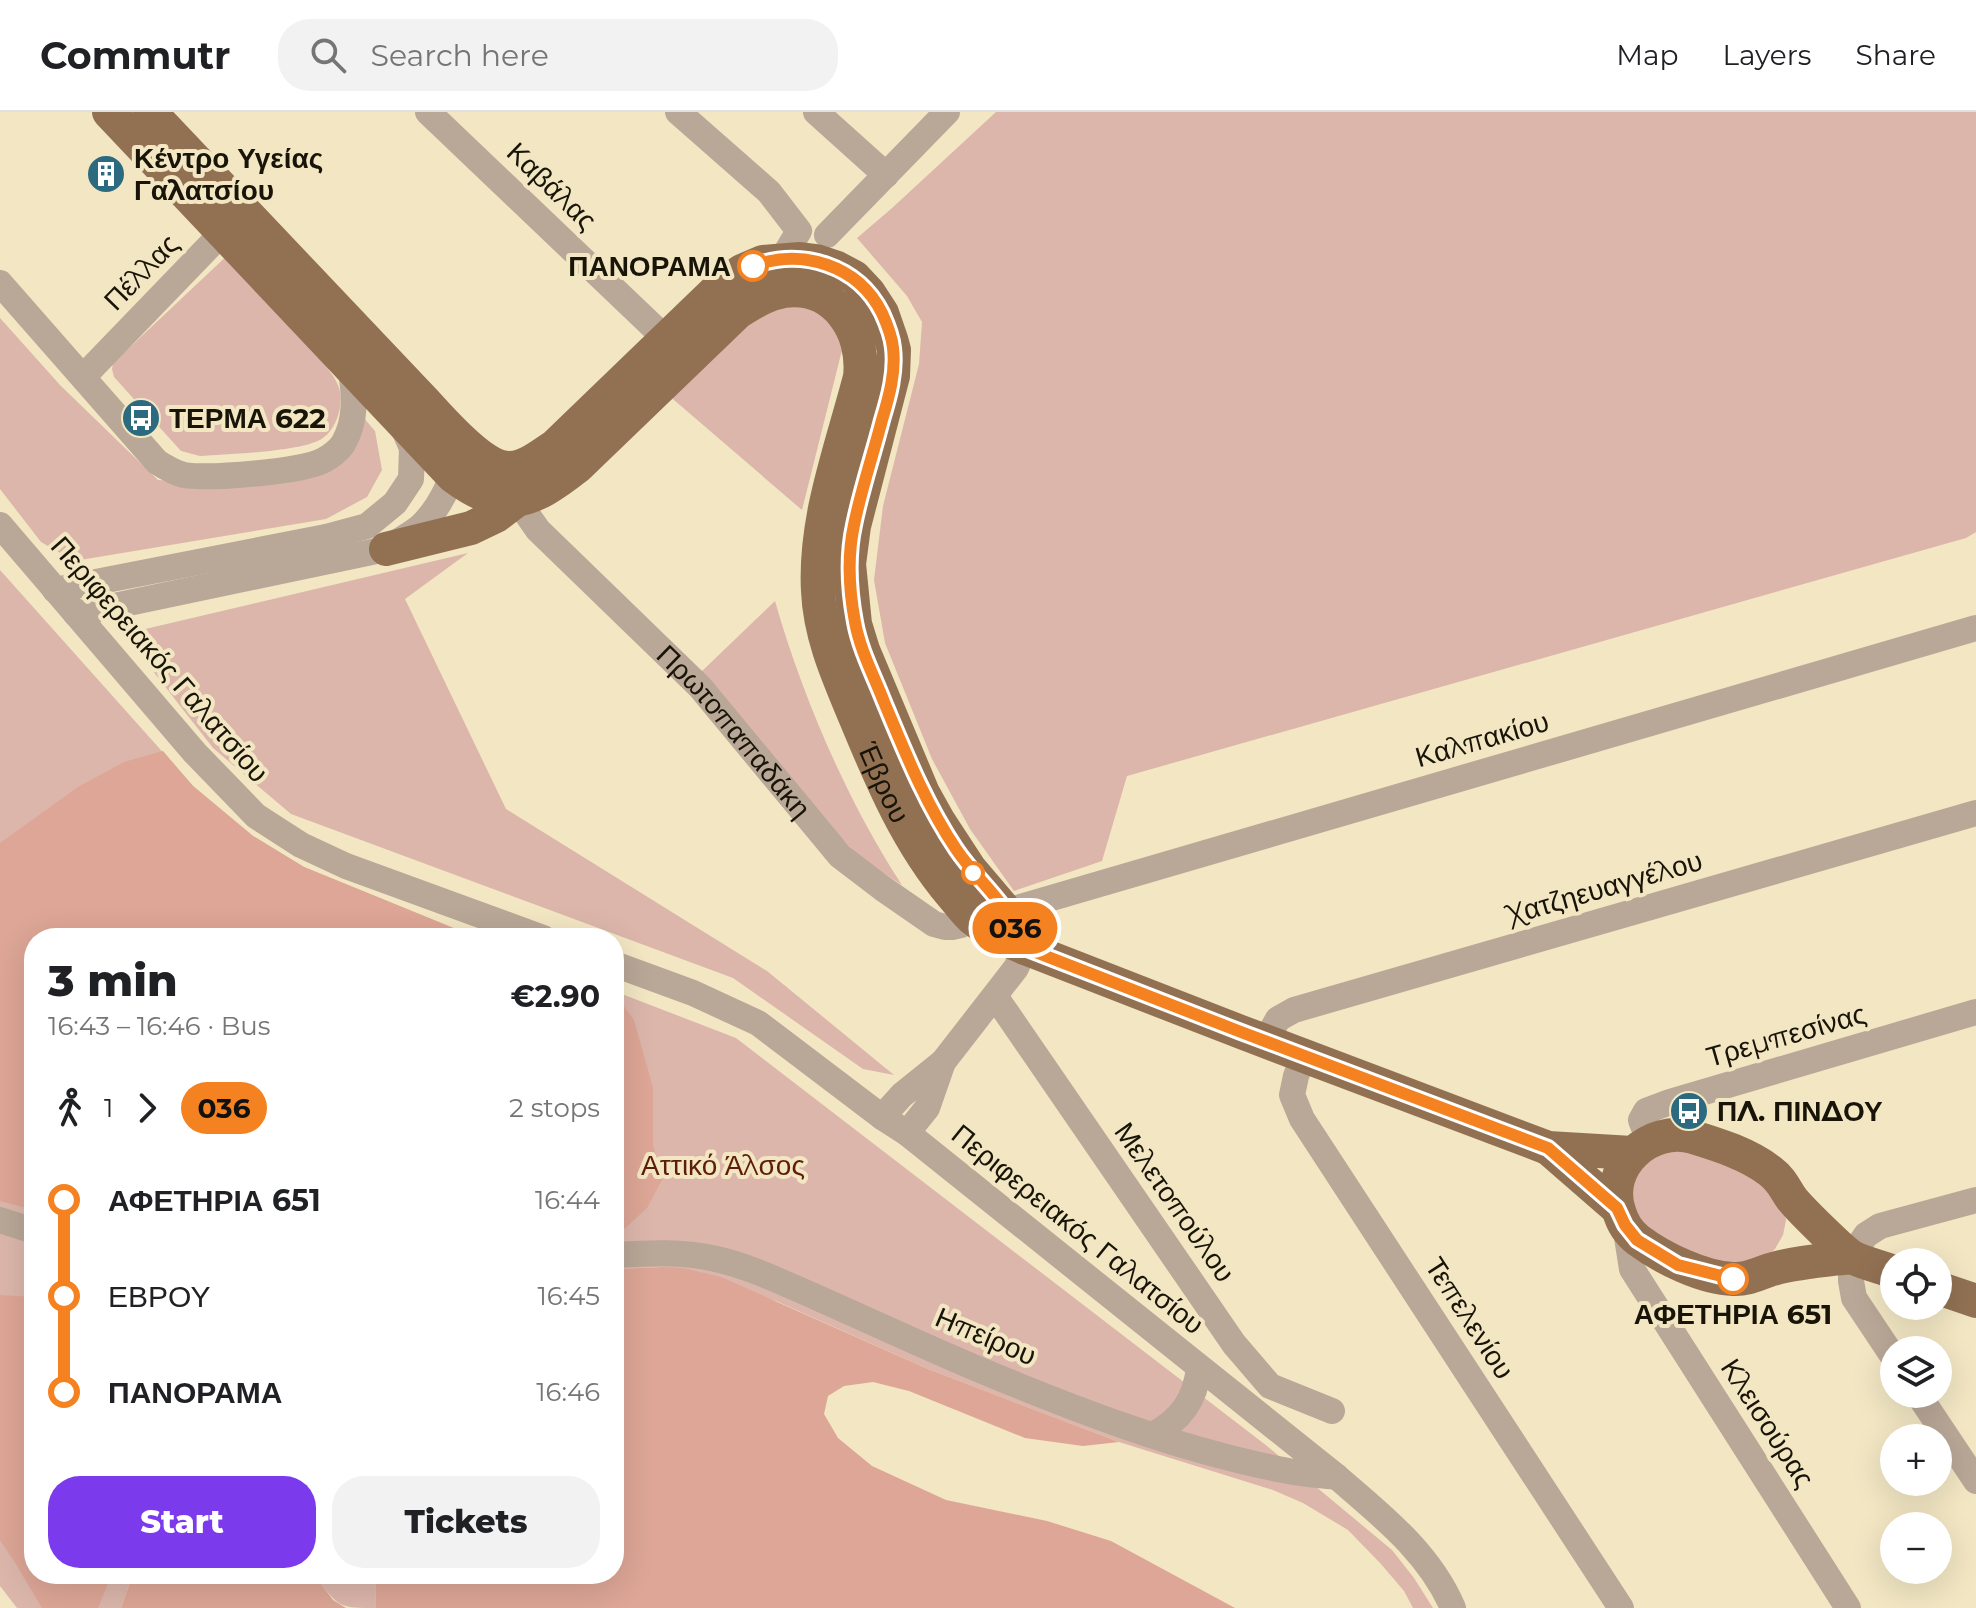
<!DOCTYPE html>
<html lang="en">
<head>
<meta charset="utf-8">
<style>
  body { margin:0; font-family:Montserrat,sans-serif; background:#f2f2f2; color:#202124; height:100vh; display:flex; flex-direction:column; font-size:30px; white-space:nowrap }
  * { box-sizing:border-box; margin:0 }
  p { font-size:26px; color:#757577 }
  .icon { flex:none; width:44px; height:44px; fill:none; stroke:currentColor; stroke-width:2; stroke-linecap:round; stroke-linejoin:round }
  .map { position:relative; flex:1; overflow:hidden }
  .details { position:absolute; left:24px; top:816px; width:600px; height:656px; display:flex; flex-direction:column; background:#fff; border-radius:32px; box-shadow:0 8px 32px #0002 }
  .details>* { flex:none }
  .badge { padding:0 16px; border-radius:26px; font-size:28px; line-height:52px }
  .tools { position:absolute; left:1880px; top:1136px; display:grid; gap:16px }
  .tools a { display:grid; place-items:center; width:72px; height:72px; border-radius:50%; background:#fff; box-shadow:0 8px 32px #0002; font-size:40px }
  .map>.badge { position:absolute; translate:-50% -50%; box-shadow:0 0 0 4px #fff }
  .legs { display:flex; align-items:center; gap:12px; height:88px; padding:0 24px; font-size:26px }
  .legs p { margin-inline-start:auto }
  .overview { display:flex; align-items:center; justify-content:space-between; height:136px; padding:0 24px }
  h1 { font-size:44px; font-weight:800; line-height:60px }
  .cta { display:flex; gap:16px; margin-top:auto; padding:16px 24px }
  .cta a { flex:1; height:92px; border-radius:32px; background:#7c3aed; color:#fff; font-size:32px; font-weight:800; line-height:92px; text-align:center }
  .cta a+a { background:#f2f2f2; color:#202124 }
  ul { padding:0 24px; list-style:none }
  li { display:flex; align-items:center; gap:28px; height:96px; font-size:30px }
  li i { display:grid; place-items:center; width:12px; height:100%; margin:0 10px; background:currentColor }
  li i::after { content:''; width:20px; height:20px; margin:-10px; border:6px solid; border-radius:50%; background:#fff }
  li p { margin-inline-start:auto }
  li:first-child i { background:linear-gradient(#0000 50%,currentColor 0) }
  li:last-child i { background:linear-gradient(currentColor 50%,#0000 0) }
  header { display:flex; align-items:center; gap:48px; box-sizing:border-box; height:112px; padding:0 40px; background:#fff; border-bottom:2px solid #e0e0e0 }
  header strong { font-size:38px }
  nav { display:flex; gap:44px; margin-inline-start:auto; font-size:28px }
  .search { width:560px; height:72px; background:#f2f2f2; display:flex; align-items:center; gap:20px; box-sizing:border-box; padding:0 28px; border-radius:32px; color:#757577; font-size:30px }
  .map>svg:first-child { display:block }
  .green { fill:#dcb6ab }
  .forest { fill:#dda696 }
  .lines { fill:none; stroke-linecap:round; stroke-linejoin:round }
  .minor { stroke:#b9a797; stroke-width:26 }
  .major { stroke:#927153; stroke-width:34 }
  .line-1-casing { stroke:#fff; stroke-width:18 }
  .line-1 { stroke:#f58220; stroke-width:12 }
  .stop-1-dot { fill:#fff; stroke:#f58220; stroke-width:4 }
  .labels { text-anchor:middle; dominant-baseline:central; stroke-width:8; stroke-linejoin:round; paint-order:stroke }
  .poi-label { font-size:28px; font-weight:bold; fill:#181408; stroke:#f2e6c3; text-anchor:start }
  .street-label { font-size:28px; fill:#181408; stroke:#f2e6c3 }
  .stop-label { font-size:28px; font-weight:bold; fill:#181408; stroke:#f2e6c3; text-anchor:end }
  .park-label { font-size:28px; fill:#5e1d08; stroke:#f2e6c3 }
</style>
</head>
<body>
<header>
<strong>Commutr</strong>
<div class="search"><svg class="icon" aria-label="search" viewBox="0 0 24 24"><circle cx="10" cy="10" r="6"/><path d="M15 15l6 6"/></svg>Search here</div>
<nav><a>Map</a><a>Layers</a><a>Share</a></nav>
</header>
<div class="map">
<svg width="1976" height="1496" viewBox="0 0 1976 1496">
  <rect width="100%" height="100%" fill="#f2e6c3"/>
  <g class="green">
    <polygon points="996,0 1976,0 1976,420 1966,426 1127,664 1102,749 1014,779 970,717 932,647 885,531 874,468 883,394 919,252 922,210 907,184 857,126 891,97"/>
    <path d="M232 139C251 164 269 189 289 213 302 228 334 258 339 276 344 292 337 316 323 326 304 340 226 342 200 344L181 339 114 265 112 257 113 251Z"/>
    <polygon points="790,191 829,204 842,238 802,398 667,282 743,208"/>
    <polygon points="0,206 60,273 158,368 226,371 313,361 363,305 375,319 382,358 367,385 326,407 74,449 41,430 0,377"/>
    <polygon points="468,441 405,487 506,697 767,859 894,963 863,957 733,866 291,702 213,636 124,522"/>
    <polygon points="0,458 193,674 253,724 304,755 478,826 34,826 34,1462 133,1462 121,1496 17,1496 0,1474"/>
    <path d="M775 489C802 584 848 691 902 773L862 748 826 710 700 561Z"/>
    <polygon points="614,879 736,926 1267,1334 1392,1438 1414,1466 1433,1496 1413,1496 1404,1479 1381,1452 1348,1418 1303,1391 1273,1378 1119,1330 928,1257 776,1189 662,1155 614,1157"/>
    <polygon points="1653,1036 1722,1043 1783,1090 1786,1108 1783,1123 1775,1137 1763,1148 1748,1155 1683,1144 1632,1107 1629,1060"/>
    <path d="M329 1462H375L376 1496C342 1496 339 1496 319 1469Z"/>
  </g>
  <g class="forest">
    <polygon points="163,639 193,674 253,724 304,755 478,826 34,826 34,1098 0,1089 0,731 78,675 124,650"/>
    <polygon points="614,881 634,908 653,976 653,1034 664,1064 647,1096 620,1121 614,1122"/>
    <polygon points="662,1155 683,1156 721,1165 928,1257 1119,1330 1083,1334 1025,1326 909,1279 873,1270 844,1274 828,1284 824,1302 838,1326 872,1354 946,1388 1047,1409 1111,1429 1235,1496 376,1496 375,1462 614,1462 614,1157"/>
    <polygon points="0,1183 34,1185 34,1462 112,1462 98,1496 42,1496 16,1452 0,1428"/>
    <polygon points="133,1462 329,1462 319,1469 333,1488 346,1496 121,1496"/>
  </g>
  <g class="lines">
    <g class="minor">
      <polyline points="428,0 666,227"/>
      <polyline points="678,0 769,80 799,119 782,147"/>
      <polyline points="816,0 886,63"/>
      <polyline points="827,123 947,0"/>
      <path d="M0 171 157 350C165 355 175 361 184 363 209 367 302 360 324 348 330 345 339 338 343 332 357 308 355 281 350 255"/>
      <polyline points="84,264 223,120 237,109"/>
      <path id="s1" d="M517 388 538 418 700 575 840 744 882 776 934 812 945 815H952L961 813 971 805"/>
      <polyline points="0,413 195,641 256,704 301,733 346,754 543,826"/>
      <polyline points="55,478 326,425 367,414 395,391 411,367 412,336 402,313"/>
      <path d="M76 502 386 437C397 430 410 423 420 415 439 397 451 371 458 346"/>
      <polyline points="1009,803 1014,797 1976,516"/>
      <path d="M614 852 693 881 758 911 882 1005 907 1021 1337 1365C1382 1404 1429 1440 1453 1496"/>
      <polyline points="995,884 1234,1232 1270,1274 1332,1299"/>
      <polyline points="1265,930 1278,907 1294,898 1976,701"/>
      <polyline points="1304,944 1296,964 1292,983 1302,1007 1621,1496"/>
      <polyline points="882,1005 902,983 943,950 1016,856 1025,836"/>
      <polyline points="907,1021 927,996 943,950"/>
      <polyline points="1649,1029 1641,1008 1646,999 1670,990 1976,900"/>
      <polyline points="0,1108 34,1119"/>
      <polyline points="1625,1113 1632,1157 1848,1496"/>
      <path d="M614 1143C648 1141 683 1139 716 1147 752 1155 785 1172 818 1186 870 1209 921 1233 973 1255 1073 1297 1176 1337 1283 1358 1301 1362 1319 1363 1337 1365"/>
      <polyline points="1894,1246 1854,1186 1851,1169 1851,1145 1866,1123 1880,1114 1976,1088"/>
      <polyline points="1918,1282 1976,1369"/>
      <path d="M1153 1323C1181 1307 1195 1289 1199 1256"/>
    </g>
    <g class="major">
      <path id="s2" d="M109 0 453 364C504 402 530 392 577 355L738 200C753 191 766 182 784 179 835 172 865 219 860 265 842 335 814 406 818 479 820 525 839 566 856 607 882 670 908 731 952 783 959 791 965 800 972 806 989 820 1005 828 1025 836L1241 920 1548 1036 1632 1041"/>
      <path d="M150 0 424 289C442 308 483 358 511 356 527 355 541 343 555 334L724 171 742 159 763 150 800 147 816 149 837 156 854 165 869 181 882 201 891 227 894 238 893 264 854 414 849 452 855 512 863 538 923 681 938 708 970 757 1009 803 1025 836"/>
      <polyline points="386,437 471,416 496,404 517,388"/>
      <polyline points="1548,1036 1617,1096"/>
      <path d="M1851 1145C1826 1148 1798 1150 1773 1157 1759 1161 1748 1168 1733 1167 1703 1166 1662 1146 1638 1128 1629 1121 1622 1110 1619 1099 1604 1054 1650 1013 1693 1025 1719 1033 1748 1042 1770 1059 1783 1069 1784 1076 1792 1087 1800 1097 1844 1141 1854 1146 1867 1152 1881 1155 1894 1160"/>
      <polyline points="1938,1176 1976,1189"/>
    </g>
  </g>
  <g class="lines">
    <defs>
      <path id="line-1" d="M753 154C802 136 858 153 882 201 887 212 892 225 893 236 896 260 889 285 882 308 873 343 861 378 854 413 847 445 849 478 855 510 860 538 874 564 884 590 905 640 925 691 956 737 972 761 994 780 1009 803 1016 813 1020 825 1025 836L1241 920 1548 1036 1617 1096 1625 1113 1637 1128 1678 1153 1733 1167"/>
    </defs>
    <use href="#line-1" class="line-1-casing"/>
    <use href="#line-1" class="line-1"/>
  </g>
  <defs>
    <symbol id="building-disc" viewBox="-11 -11 22 22"><circle r="9.5" fill="#2c6a80" stroke="#f2e6c3"/><path d="M-4-6H4V6H1V3H-1V6H-4ZM-2.5-4.3h1.7v1.8h-1.7ZM.8-4.3h1.7v1.8H.8ZM-2.5-1h1.7V.8h-1.7ZM.8-1h1.7V.8H.8Z" fill="#fff"/></symbol>
    <symbol id="bus-disc" viewBox="-11 -11 22 22"><circle r="9.5" fill="#2c6a80" stroke="#f2e6c3"/><path d="M-5-6H5V4H4V6H2V4H-2V6H-4V4H-5ZM-3.5-4V0h7V-4ZM-3.5 1.2v1.5H-2V1.2ZM2 1.2v1.5H3.5V1.2Z" fill="#fff"/></symbol>
  </defs>
  <g fill-rule="evenodd">
    <use href="#building-disc" x="84" y="40" width="44" height="44"/>
    <use href="#bus-disc" x="119" y="284" width="44" height="44"/>
    <use href="#bus-disc" x="1667" y="977" width="44" height="44"/>
  </g>
  <g class="stop-1-dot">
    <circle cx="753" cy="154" r="14"/>
    <circle cx="973" cy="761" r="10"/>
    <circle cx="1733" cy="1167" r="14"/>
  </g>
  <g class="labels">
    <g class="poi-label">
      <text x="134" y="46">Κέντρο Υγείας<tspan x="134" dy="32">Γαλατσίου</tspan></text>
      <text x="169" y="306">ΤΕΡΜΑ 622</text>
      <text x="1717" y="999">ΠΛ. ΠΙΝΔΟΥ</text>
    </g>
    <g class="street-label">
      <text transform="translate(552 74) rotate(44)">Καβάλας</text>
      <text transform="translate(141 160) rotate(-46)">Πέλλας</text>
      <text transform="translate(160 547) rotate(49)">Περιφερειακός Γαλατσίου</text>
      <text stroke="none"><textPath href="#s1" startOffset="318">Πρωτοπαπαδάκη</textPath></text>
      <text transform="translate(1482 627) rotate(-16)">Καλπακίου</text>
      <text stroke="none"><textPath href="#s2" startOffset="1470">Έβρου</textPath></text>
      <text transform="translate(1605 775) rotate(-16)">Χατζηευαγγέλου</text>
      <text transform="translate(1786 923) rotate(-16)">Τρεμπεσίνας</text>
      <text transform="translate(1175 1090) rotate(55)">Μελετοπούλου</text>
      <text transform="translate(1078 1117) rotate(39)">Περιφερειακός Γαλατσίου</text>
      <text transform="translate(1470 1206) rotate(57)">Τεπελενίου</text>
      <text transform="translate(986 1224) rotate(23)">Ηπείρου</text>
      <text transform="translate(1768 1311) rotate(57)">Κλεισούρας</text>
    </g>
    <g class="stop-label">
      <text x="731" y="154">ΠΑΝΟΡΑΜΑ</text>
      <text x="1733" y="1202" text-anchor="middle">ΑΦΕΤΗΡΙΑ 651</text>
    </g>
    <g class="park-label">
      <text x="723" y="1053">Αττικό Άλσος</text>
    </g>
  </g>
</svg>
<div class="tools">
<a><svg class="icon" aria-label="locate" viewBox="0 0 24 24"><circle cx="12" cy="12" r="6"/><path d="M12 2v4M12 18v4M2 12h4M18 12h4"/></svg></a>
<a><svg class="icon" aria-label="layers" viewBox="0 0 24 24"><path d="M12 4l9 5-9 5-9-5zM3 14l9 5 9-5"/></svg></a>
<a>+</a>
<a>−</a>
</div>
<b class="badge" style="left:1015px;top:816px;background:#f58220;color:#111">036</b>
<section class="details">
<div class="overview"><div><h1>3 min</h1><p>16:43 – 16:46 · Bus</p></div><b>€2.90</b></div>
<div class="legs"><svg class="icon" aria-label="walk" viewBox="0 0 24 24"><circle cx="13" cy="4" r="2"/><path d="M13 8l-2 6 4 7M11 14l-3 7M7 12l3-4h3l4 4"/></svg>1<svg class="icon" aria-label="forward" viewBox="0 0 24 24"><path d="M9 5l7 7-7 7"/></svg><b class="badge" style="background:#f58220;color:#111">036</b><p>2 stops</p></div>
<ul>
<li><i style="color:#f58220"></i><b>ΑΦΕΤΗΡΙΑ 651</b><p>16:44</p></li>
<li><i style="color:#f58220"></i><span>ΕΒΡΟΥ</span><p>16:45</p></li>
<li><i style="color:#f58220"></i><b>ΠΑΝΟΡΑΜΑ</b><p>16:46</p></li>
</ul>
<div class="cta"><a>Start</a><a>Tickets</a></div>
</section>
</div>
</body>
</html>
